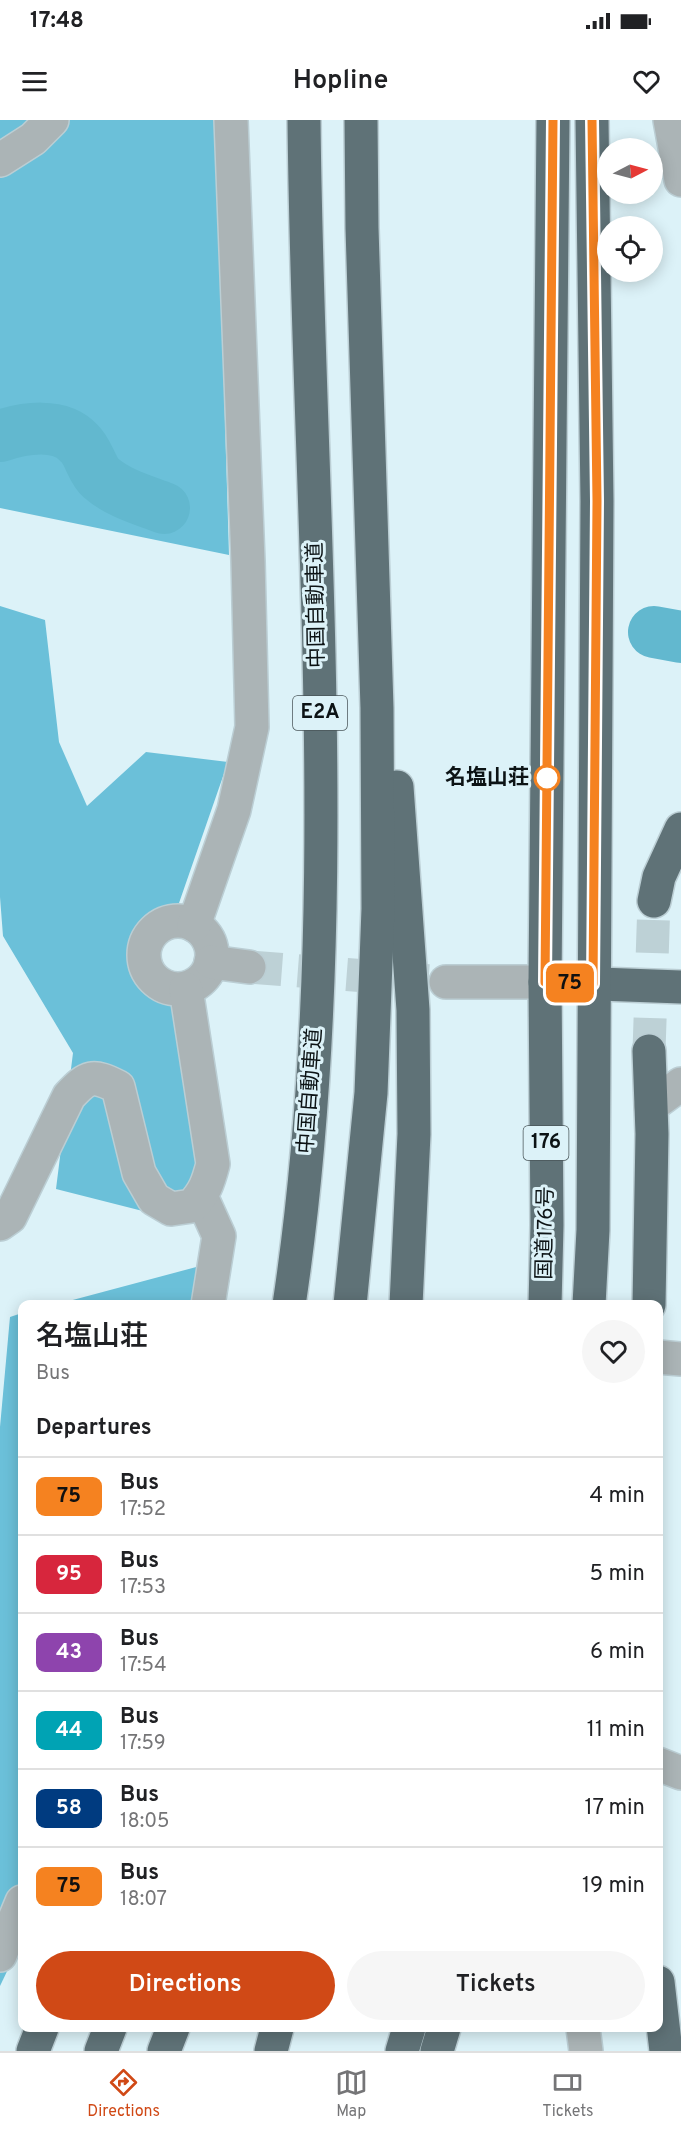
<!DOCTYPE html>
<html lang="en">
<head>
<meta charset="utf-8">
<style>
  body { margin:0; font-family:Overpass,"Noto Sans JP",sans-serif; background:#f6f6f6; color:#202124; height:100vh; display:flex; flex-direction:column; font-size:22px; white-space:nowrap }
  * { box-sizing:border-box; margin:0 }
  p { font-size:20px; color:#757577 }
  .icon { flex:none; width:33px; height:33px; fill:none; stroke:currentColor; stroke-width:2; stroke-linecap:round; stroke-linejoin:round }
  .map { position:relative; flex:1; overflow:hidden }
  .sheet { position:absolute; left:18px; top:1180px; width:645px; height:732px; display:flex; flex-direction:column; background:#fff; border-radius:12px; box-shadow:0 3px 15px #0003 }
  .sheet>* { flex:none }
  .badge { padding:0 12px; border-radius:9px; font-size:21px; line-height:39px }
  .needle { width:39px; rotate:84deg }
  .fabs { position:absolute; left:597px; top:18px; display:grid; gap:12px }
  .fabs a { display:grid; place-items:center; width:66px; height:66px; border-radius:50%; background:#fff; box-shadow:0 3px 15px #0003; font-size:30px }
  .map>.badge { position:absolute; translate:-50% -50%; box-shadow:0 0 0 3px #fff }
  h2 { padding:0 18px; font-size:22px; line-height:54px }
  .round { display:grid; place-items:center; flex:none; width:63px; height:63px; border-radius:32px; background:#f6f6f6 }
  .overview { display:flex; align-items:center; justify-content:space-between; height:102px; padding:0 18px }
  h1 { font-size:28px; font-weight:600; line-height:45px }
  .cta { display:flex; gap:12px; margin-top:auto; padding:12px 18px }
  .cta a { flex:1; height:69px; border-radius:36px; background:#d04916; color:#fff; font-size:24px; font-weight:600; line-height:69px; text-align:center }
  .cta a+a { background:#f6f6f6; color:#202124 }
  ul { padding:0; list-style:none }
  li { display:flex; align-items:center; gap:18px; height:78px; padding:0 18px; border-top:2px solid #e0e0e0 }
  li div { flex:1 }
  li b { display:block; font-size:22px }
  li em { font-style:normal }
  li .badge { min-width:66px; font-weight:700; text-align:center }
  .status { display:flex; justify-content:space-between; align-items:center; height:42px; padding:0 30px; background:#fff; direction:ltr }
  .status svg { height:16px; fill:currentColor }
  header { display:flex; justify-content:space-between; align-items:center; height:78px; padding:0 18px; background:#fff; font-size:27px; font-weight:600 }
  .menu { display:flex; justify-content:space-around; align-items:center; height:84px; border-top:2px solid #e0e0e0; background:#fff; font-size:16px; color:#757577 }
  .menu a { display:grid; justify-items:center; gap:3px }
  .menu .active { color:#d04916 }
  .map>svg:first-child { display:block }
  .forest { fill:#6bc0d9 }
  .lines { fill:none; stroke-linecap:round; stroke-linejoin:round }
  .river { stroke:#62b8cf; stroke-width:52 }
  .minor-tunnel { stroke:#bdd1d6; stroke-width:33; stroke-dasharray:33 16; stroke-linecap:butt }
  .highway-tunnel { stroke:#bdd1d6; stroke-width:33; stroke-dasharray:33 16; stroke-linecap:butt }
  .minor-casing { stroke:#bbced4; stroke-width:36 }
  .highway-casing { stroke:#bbced4; stroke-width:36 }
  .minor { stroke:#abb4b6; stroke-width:33 }
  .highway { stroke:#5f7277; stroke-width:33 }
  .line-casing { stroke:#fff; stroke-width:14 }
  .line { stroke:#f58220; stroke-width:9 }
  .stop-dot { fill:#fff; stroke:#f58220; stroke-width:3 }
  .labels { text-anchor:middle; dominant-baseline:central; stroke-width:6; stroke-linejoin:round; paint-order:stroke }
  .shield { fill:#dcf2f8; stroke:#4a5659; stroke-width:1.5 }
  .shield-label { font-size:20px; font-weight:bold; fill:#0c1315 }
  .street-label { font-size:21px; fill:#0c1315; stroke:#dcf2f8 }
  .stop-label { font-size:21px; font-weight:bold; fill:#0c1315; stroke:#dcf2f8; text-anchor:end }
</style>
</head>
<body>
<div class="status"><b>17:48</b><svg viewBox="0 0 49 12"><path d="M0 12V9h3v3zM5 12V6h3v6zM10 12V3h3v9zM15 12V0h3v12zM26 1h20v11H26zM47 4h2v5h-2z"/></svg></div>
<header><svg class="icon" aria-label="menu" viewBox="0 0 24 24"><path d="M4 6h16M4 12h16M4 18h16"/></svg>Hopline<svg class="icon" aria-label="heart" viewBox="0 0 24 24"><path d="M12 20l-8-8c-3-5 5-10 8-4 3-6 11-1 8 4z"/></svg></header>
<div class="map">
<svg width="681" height="1931" viewBox="0 0 681 1931">
  <rect width="100%" height="100%" fill="#dcf2f8"/>
  <g class="forest">
    <polygon points="0,0 48,0 63,9 69,0 216,0 229,435 0,388"/>
    <polygon points="0,486 45,500 59,622 87,686 146,632 228,642 179,783 142,801 132,839 143,869 177,882 202,1057 186,1102 56,1069 73,933 3,816 0,777"/>
    <polygon points="200,1146 194,1185 54,1185"/>
    <polygon points="22,1193 22,1820 0,1866 0,1307 10,1197"/>
  </g>
  <g class="lines">
    <g class="river">
      <path d="M0 316C24 308 60 302 79 323 89 332 91 349 101 358 118 373 143 380 164 388"/>
      <polyline points="654,512 681,517"/>
    </g>
    <polyline class="minor-tunnel" points="249,847 446,862"/>
    <polyline class="highway-tunnel" points="649,931 654,781"/>
    <defs>
      <g id="minor">
        <polyline points="670,0 681,60"/>
        <polyline points="0,40 33,19 52,0"/>
        <circle cx="178" cy="835" r="34"/>
        <polyline points="194,805 234,690 252,607 248,441 231,0"/>
        <polyline points="211,842 249,847"/>
        <polyline points="446,862 545,862"/>
        <polyline points="651,986 681,964"/>
        <polyline points="201,1076 219,1116 208,1185"/>
        <path d="M0 1104 10 1097 69 976C88 956 92 954 118 967L139 1053 154 1079 171 1089 192 1086C205 1072 208 1063 213 1044L186 869"/>
        <polyline points="658,1237 681,1239"/>
        <polyline points="658,1644 681,1653"/>
        <polyline points="0,1835 22,1782"/>
        <polyline points="583,1908 586,1931"/>
      </g>
      <g id="highway">
        <polyline points="397,667 413,890 414,1014 406,1185"/>
        <polyline points="654,781 659,757 681,709"/>
        <polyline points="545,862 681,867"/>
        <polyline points="649,931 652,1014 649,1185"/>
        <path d="M289 1185C348 793 308 394 304 0"/>
        <polyline points="350,1185 371,973 378,789 377,588 362,108 361,0"/>
        <polyline points="545,1185 547,1105 545,862 553,0"/>
        <polyline points="589,1185 593,1110 597,381 592,0"/>
        <polyline points="658,1862 666,1931"/>
        <polyline points="33,1931 42,1908"/>
        <polyline points="101,1931 110,1908"/>
        <polyline points="164,1931 173,1908"/>
        <polyline points="271,1931 277,1908"/>
        <polyline points="402,1931 409,1908"/>
        <polyline points="437,1931 444,1908"/>
      </g>
    </defs>
    <use href="#minor" class="minor-casing"/>
    <use href="#highway" class="highway-casing"/>
    <use href="#minor" class="minor"/>
    <use href="#highway" class="highway"/>
  </g>
  <g class="lines">
    <defs>
      <polyline id="line" points="553,0 545,862 593,864 597,381 592,0"/>
    </defs>
    <use href="#line" class="line-casing"/>
    <use href="#line" class="line"/>
  </g>
  <circle class="stop-dot" cx="547" cy="658" r="12"/>
  <g class="labels">
    <g class="shield">
      <rect x="293" y="576" width="54" height="34" rx="4.5"/>
      <rect x="523.5" y="1006" width="45" height="34" rx="4.5"/>
    </g>
    <g class="shield-label">
      <text x="320" y="593">E2A</text>
      <text x="546" y="1023">176</text>
    </g>
    <g class="street-label">
      <text transform="translate(317 485) rotate(-91)">中国自動車道</text>
      <text transform="translate(311 971) rotate(-86)">中国自動車道</text>
      <text transform="translate(546 1113) rotate(-89)">国道176号</text>
    </g>
    <g class="stop-label">
      <text x="529" y="658">名塩山荘</text>
    </g>
  </g>
</svg>
<div class="fabs">
<a><svg class="needle" viewBox="-14 -14 28 28"><path d="M0-13l5 13h-10z" fill="#e53935"/><path d="M0 13l5-13h-10z" fill="#757577"/></svg></a>
<a><svg class="icon" aria-label="locate" viewBox="0 0 24 24"><circle cx="12" cy="12" r="6"/><path d="M12 2v4M12 18v4M2 12h4M18 12h4"/></svg></a>
</div>
<b class="badge" style="left:570px;top:863px;background:#f58220;color:#111">75</b>
<section class="sheet">
<div class="overview"><div><h1>名塩山荘</h1><p>Bus</p></div><a class="round"><svg class="icon" aria-label="heart" viewBox="0 0 24 24"><path d="M12 20l-8-8c-3-5 5-10 8-4 3-6 11-1 8 4z"/></svg></a></div>
<h2>Departures</h2>
<ul>
<li><span class="badge" style="background:#f58220;color:#111">75</span><div><b>Bus</b><p>17:52</p></div><em>4 min</em></li>
<li><span class="badge" style="background:#d7263d;color:#fff">95</span><div><b>Bus</b><p>17:53</p></div><em>5 min</em></li>
<li><span class="badge" style="background:#8e44ad;color:#fff">43</span><div><b>Bus</b><p>17:54</p></div><em>6 min</em></li>
<li><span class="badge" style="background:#00a3b4;color:#fff">44</span><div><b>Bus</b><p>17:59</p></div><em>11 min</em></li>
<li><span class="badge" style="background:#003b80;color:#fff">58</span><div><b>Bus</b><p>18:05</p></div><em>17 min</em></li>
<li><span class="badge" style="background:#f58220;color:#111">75</span><div><b>Bus</b><p>18:07</p></div><em>19 min</em></li>
</ul>
<div class="cta"><a>Directions</a><a>Tickets</a></div>
</section>
</div>
<nav class="menu">
<a class="active"><svg class="icon" aria-label="directions" viewBox="0 0 24 24"><path d="M12 3l9 9-9 9-9-9zM9 14v-3h6M13 9l2 2-2 2"/></svg>Directions</a>
<a><svg class="icon" aria-label="map" viewBox="0 0 24 24"><path d="M3 6l6-2 6 2 6-2v14l-6 2-6-2-6 2zM9 4v14M15 6v14"/></svg>Map</a>
<a><svg class="icon" aria-label="tickets" viewBox="0 0 24 24"><path d="M3 7h18v10H3zM15 7v10"/></svg>Tickets</a>
</nav>
</body>
</html>
